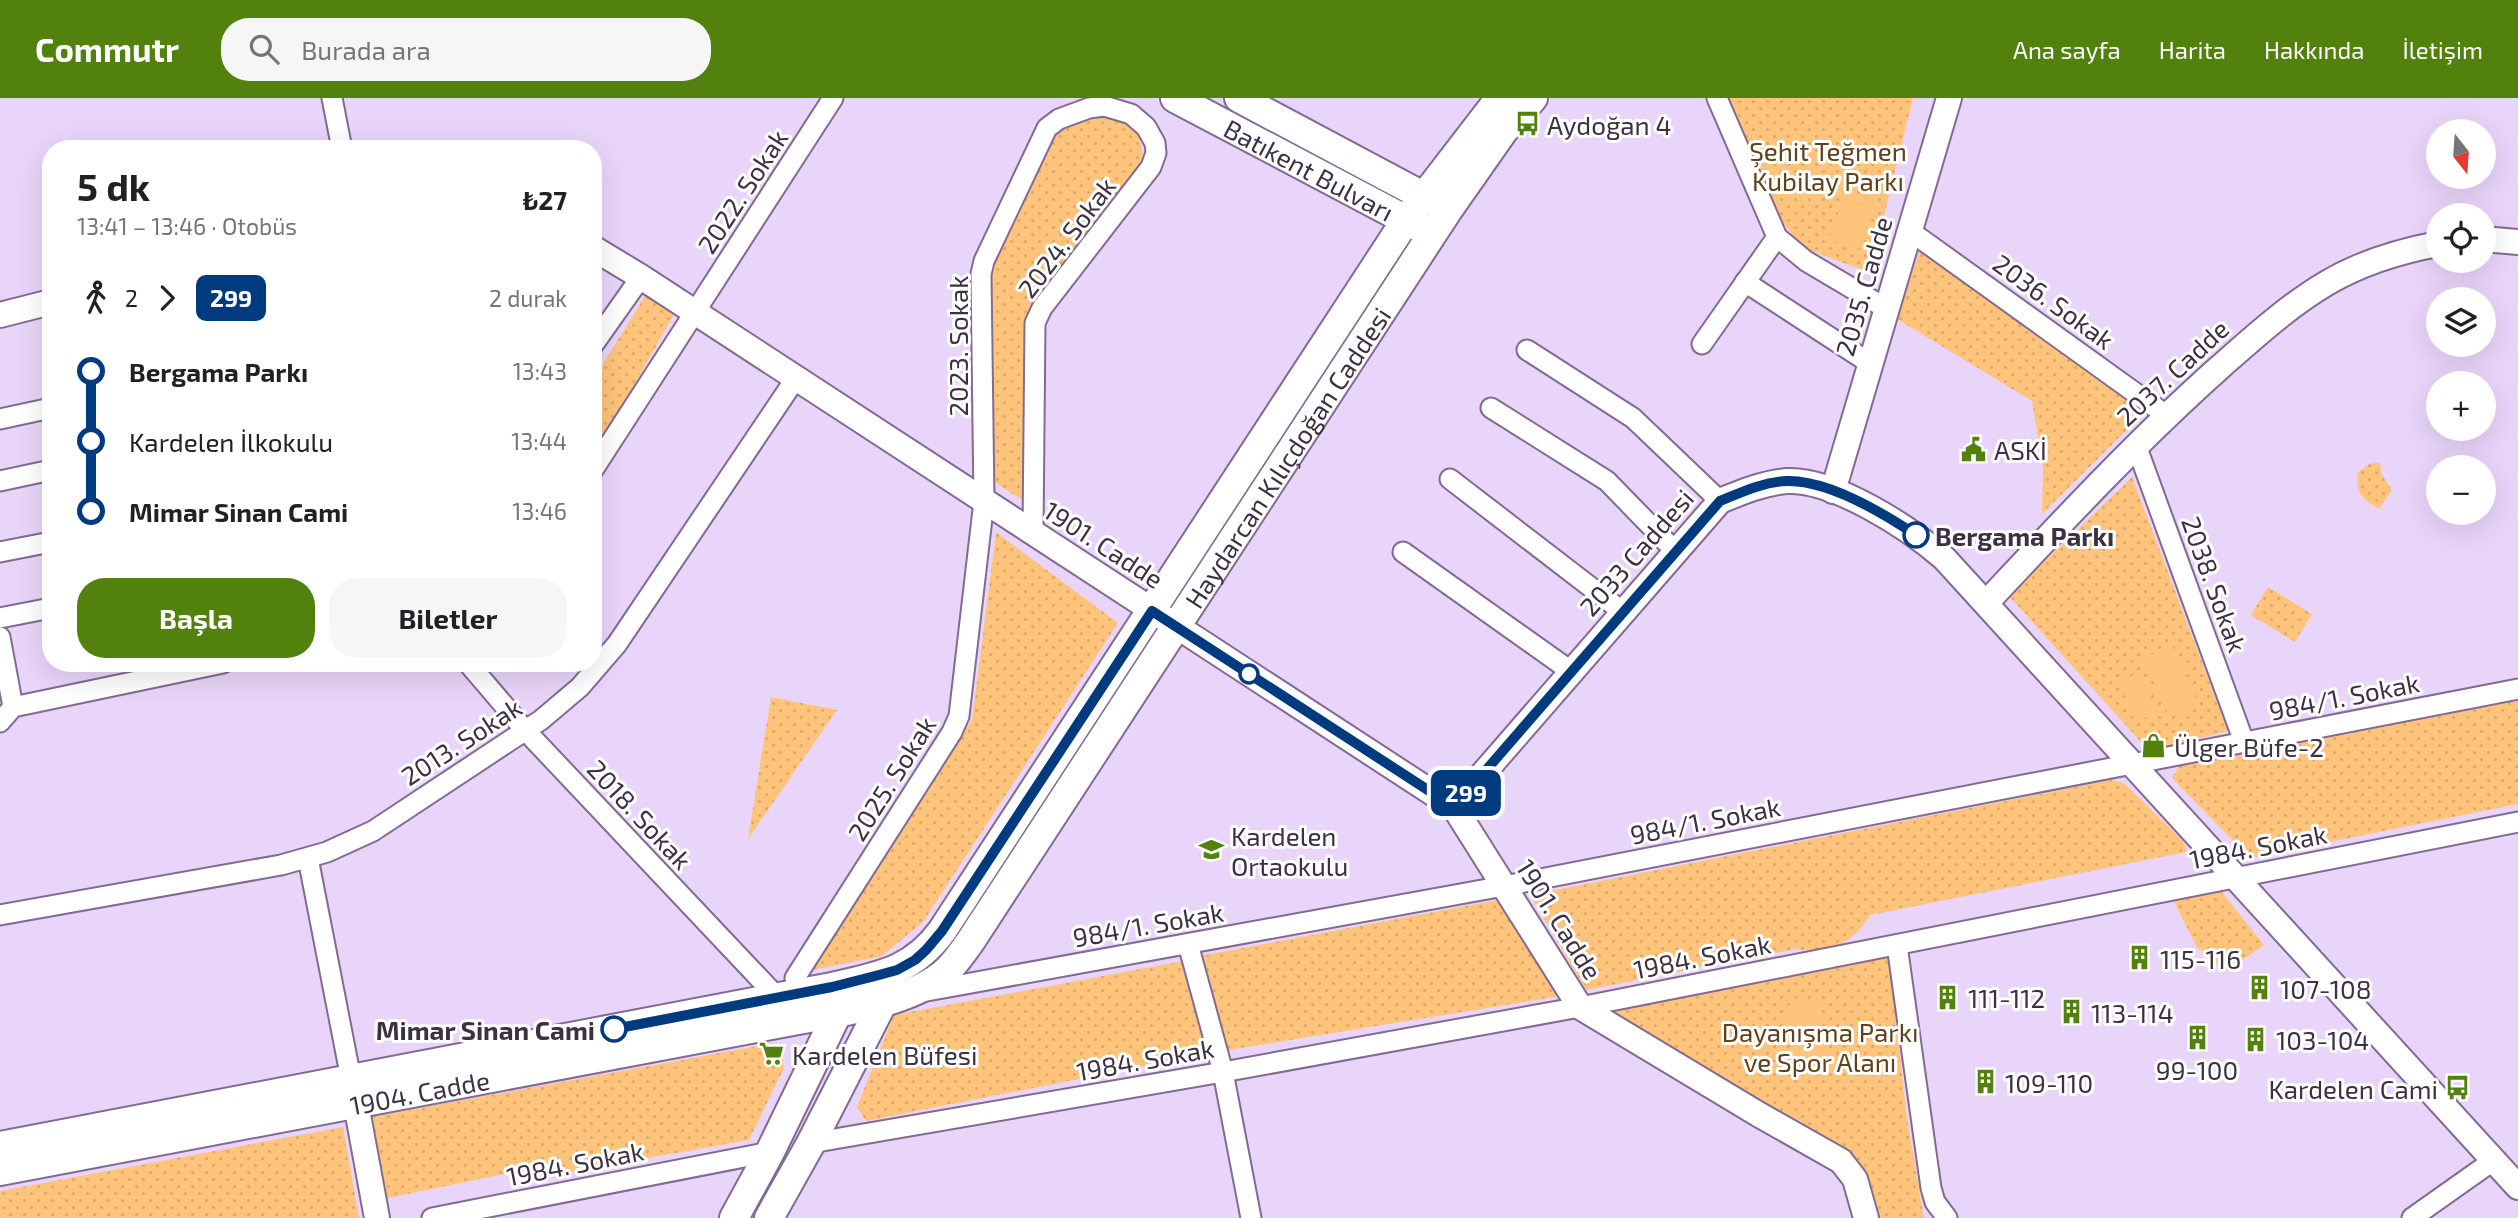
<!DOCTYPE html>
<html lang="tr">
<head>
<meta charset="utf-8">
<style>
  body { margin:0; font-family:"Exo 2",sans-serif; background:#f6f6f6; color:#202124; height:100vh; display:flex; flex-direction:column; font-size:26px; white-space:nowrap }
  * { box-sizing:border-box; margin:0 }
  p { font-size:23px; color:#757577 }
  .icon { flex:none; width:38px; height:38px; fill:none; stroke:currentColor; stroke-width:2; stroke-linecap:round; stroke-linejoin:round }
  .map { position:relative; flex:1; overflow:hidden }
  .panel { position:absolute; left:42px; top:42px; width:560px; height:532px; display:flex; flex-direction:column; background:#fff; border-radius:28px; box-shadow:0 7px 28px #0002 }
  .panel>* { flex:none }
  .badge { padding:0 14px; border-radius:10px; font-size:24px; line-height:46px }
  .needle { width:46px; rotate:163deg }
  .fabs { position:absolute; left:2426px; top:21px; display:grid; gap:14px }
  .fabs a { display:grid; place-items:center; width:70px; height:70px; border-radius:50%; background:#fff; box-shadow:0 7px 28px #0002; font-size:35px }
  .map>.badge { position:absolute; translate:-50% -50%; box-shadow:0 0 0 4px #fff }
  .legs { display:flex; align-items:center; gap:10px; height:77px; padding:0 35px; font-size:23px }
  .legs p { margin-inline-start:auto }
  .head { display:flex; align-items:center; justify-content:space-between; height:119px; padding:0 35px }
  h1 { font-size:38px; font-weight:700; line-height:52px }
  .button { display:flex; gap:14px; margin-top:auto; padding:14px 35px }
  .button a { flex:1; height:80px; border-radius:28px; background:#52810e; color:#fff; font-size:28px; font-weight:700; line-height:80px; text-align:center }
  .button a+a { background:#f6f6f6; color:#202124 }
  ul { padding:0 35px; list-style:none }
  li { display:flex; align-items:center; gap:24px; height:70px; font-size:26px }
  li i { display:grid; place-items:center; width:10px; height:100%; margin:0 9px; background:currentColor }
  li i::after { content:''; width:18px; height:18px; margin:-9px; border:5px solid; border-radius:50%; background:#fff }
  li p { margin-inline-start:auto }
  li:first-child i { background:linear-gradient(#0000 50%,currentColor 0) }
  li:last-child i { background:linear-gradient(currentColor 50%,#0000 0) }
  header { display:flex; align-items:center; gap:42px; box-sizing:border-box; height:98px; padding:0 35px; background:#52810e; color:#fff }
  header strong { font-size:33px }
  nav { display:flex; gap:38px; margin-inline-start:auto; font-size:24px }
  .search { width:490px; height:63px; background:#f6f6f6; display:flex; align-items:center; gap:18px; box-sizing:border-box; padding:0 24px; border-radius:28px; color:#757577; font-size:26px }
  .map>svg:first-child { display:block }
  .grass { fill:url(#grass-dots) }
  .pitch { fill:#ffc47c }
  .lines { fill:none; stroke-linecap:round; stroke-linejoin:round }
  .minor-casing { stroke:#826a93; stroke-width:23 }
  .tertiary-casing { stroke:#826a93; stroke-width:28 }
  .secondary-casing { stroke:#826a93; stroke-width:32 }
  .minor { stroke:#fff; stroke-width:19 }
  .tertiary { stroke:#fff; stroke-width:24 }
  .secondary { stroke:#fff; stroke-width:28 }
  .line-1-casing { stroke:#fff; stroke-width:16 }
  .line-1 { stroke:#003b80; stroke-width:10 }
  .stop-1-dot { fill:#fff; stroke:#003b80; stroke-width:3.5 }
  .labels { text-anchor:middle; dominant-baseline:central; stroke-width:6; stroke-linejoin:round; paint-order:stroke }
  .poi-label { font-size:26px; fill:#3b3143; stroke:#fff; text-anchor:start }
  .park-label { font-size:26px; fill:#604119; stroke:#fff }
  .street-label { font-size:26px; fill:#3b3143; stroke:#fff }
  .stop-label { font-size:26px; font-weight:bold; fill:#3b3143; stroke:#fff; text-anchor:start }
</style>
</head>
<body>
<header>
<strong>Commutr</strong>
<div class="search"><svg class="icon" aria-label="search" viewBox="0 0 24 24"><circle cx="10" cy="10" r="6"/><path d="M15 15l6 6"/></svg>Burada ara</div>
<nav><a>Ana sayfa</a><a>Harita</a><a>Hakkında</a><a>İletişim</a></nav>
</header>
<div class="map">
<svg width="2518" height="1120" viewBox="0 0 2518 1120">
  <defs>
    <pattern id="grass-dots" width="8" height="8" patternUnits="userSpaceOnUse" patternTransform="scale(1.75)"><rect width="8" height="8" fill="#ffc47c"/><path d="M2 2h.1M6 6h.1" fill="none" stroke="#dba96c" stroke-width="1.8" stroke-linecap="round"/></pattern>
  </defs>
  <rect width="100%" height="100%" fill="#ead5fa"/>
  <g class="grass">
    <polygon points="1725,0 1913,0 1870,175 1802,149 1777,117"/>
    <polygon points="1103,14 1138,33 1144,62 1028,217 1028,406 993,383 990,175 1059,28"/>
    <polygon points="1922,145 2151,308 2042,416 2043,370 2032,303 1897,221"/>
    <polygon points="645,198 675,215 593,359 593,282"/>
    <path d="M2371 365H2380L2382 377 2392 392 2379 411C2362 400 2355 396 2358 374Z"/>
    <polygon points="2132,379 2228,633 2149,653 2009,498"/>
    <polygon points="996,434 1118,525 923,824 882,858 812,872 972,622"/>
    <polygon points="2268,489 2312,516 2295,544 2251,517"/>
    <polygon points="771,599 837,612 748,741"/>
    <polygon points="2518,600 2518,706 2250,760 2172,680 2179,668"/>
    <path d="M2111 682 2124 685 2183 743 2187 754 1870 817C1853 847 1828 855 1795 851L1586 892 1530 797Z"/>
    <polygon points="2218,789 2264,847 2224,875 2207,854 2198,851 2171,798"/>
    <polygon points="1498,802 1558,897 1555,899 1223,953 1200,858"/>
    <polygon points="1889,855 1906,1014 1924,1120 1878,1120 1873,1095 1848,1055 1606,912"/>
    <polygon points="1183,863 1206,956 866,1023 857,1009 894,917"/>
    <polygon points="774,945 782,956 784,970 749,1042 570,1074 557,1065 383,1101 366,1020"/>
    <polygon points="343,1029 359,1120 0,1120 0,1093"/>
  </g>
  <g class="pitch">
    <polygon points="1846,93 1876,105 1857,153 1829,140"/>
    <polygon points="2172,547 2198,607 2169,618 2143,561"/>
    <polygon points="2140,574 2158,615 2137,623 2119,584"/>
    <polygon points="1819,903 1829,973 1795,977 1785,908"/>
  </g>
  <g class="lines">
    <defs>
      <g id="minor">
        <polyline points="332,0 342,51"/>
        <polyline points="1717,0 1777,139 1806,163 1887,211"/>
        <polyline points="1910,133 2166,317"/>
        <polyline points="1745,184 1871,266"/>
        <polyline points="1702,246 1777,139"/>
        <polyline points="593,247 641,179"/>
        <polyline points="1527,252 1633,320 1720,403"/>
        <polyline points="1491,310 1607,383 1676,454"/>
        <polyline points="0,321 51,310"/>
        <polyline points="2136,347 2244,644"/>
        <polyline points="593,372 833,0"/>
        <polyline points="1450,381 1623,514"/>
        <polyline points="0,383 51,372"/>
        <polyline points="0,454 51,444"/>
        <polyline points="1403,454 1572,574"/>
        <polyline points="0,520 51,510"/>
        <polyline points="0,539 13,609"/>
        <polyline points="468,565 525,632 777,899"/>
        <polyline points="0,624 13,609 223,565"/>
        <polyline points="308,760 351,981"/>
        <polyline points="0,817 281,767 327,754 373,733 541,622 580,589 617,546 796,280"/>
        <polyline points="1188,846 1223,974 1251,1120"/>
        <polyline points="1897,847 1931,1090 1935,1104 1947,1120"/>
        <polyline points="795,880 952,634 959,618 984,403 981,176 984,163 1047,30 1059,21 1089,10 1104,8 1131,16 1146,29 1155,45 1156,55 1151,69 1042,210 1035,225 1033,435"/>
        <polyline points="927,893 1504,788 2518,591"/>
        <polyline points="811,1045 1223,974 1580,909 2518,724"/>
        <polyline points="432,1120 770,1054"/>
        <polyline points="2412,1120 2494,1062"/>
      </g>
      <g id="tertiary">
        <polyline points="2483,141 2518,144"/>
        <polyline points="593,150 641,179 1454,709 1580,909 1758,1016 1841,1063 1855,1081 1866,1120"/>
        <polyline points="0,217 51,204"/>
        <polyline points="1833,393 1949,0"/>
        <path d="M1986 505C2061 425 2136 344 2219 270 2253 240 2288 208 2327 185 2361 165 2400 153 2438 146"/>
        <path d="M1454 709 1720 403C1742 394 1763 385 1787 383 1835 381 1909 430 1944 460L2518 1089"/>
        <polyline points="356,1006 377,1120"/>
      </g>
      <g id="secondary">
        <path id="s1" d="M1175 0 1423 131"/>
        <polyline points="1239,0 1438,106"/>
        <path d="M0 1048 832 889C878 878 912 874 942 833L1406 122 1500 0"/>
        <path id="s2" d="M0 1073 782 925C831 915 902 908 942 877 954 868 961 856 970 844L1448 112 1504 32 1533 0"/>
        <polyline points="734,1120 770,1054 838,914"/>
        <polyline points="769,1120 811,1045 884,902"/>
      </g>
    </defs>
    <use href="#minor" class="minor-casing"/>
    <use href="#tertiary" class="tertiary-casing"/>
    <use href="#secondary" class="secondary-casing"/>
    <use href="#minor" class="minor"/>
    <use href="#tertiary" class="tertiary"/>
    <use href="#secondary" class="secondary"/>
  </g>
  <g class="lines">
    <defs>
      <path id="line-1" d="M614 931 832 889 879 877 897 872 915 862 926 852 942 833 1152 513 1454 709 1720 403C1742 394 1763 384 1787 383 1828 382 1883 415 1916 437"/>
    </defs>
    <use href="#line-1" class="line-1-casing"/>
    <use href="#line-1" class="line-1"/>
  </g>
  <defs>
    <symbol id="bus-bare" viewBox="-9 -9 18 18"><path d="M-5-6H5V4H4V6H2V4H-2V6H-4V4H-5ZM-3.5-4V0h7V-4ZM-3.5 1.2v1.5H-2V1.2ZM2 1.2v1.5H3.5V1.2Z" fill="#52810e" stroke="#fff" stroke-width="2.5" paint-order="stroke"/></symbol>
    <symbol id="civic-bare" viewBox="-9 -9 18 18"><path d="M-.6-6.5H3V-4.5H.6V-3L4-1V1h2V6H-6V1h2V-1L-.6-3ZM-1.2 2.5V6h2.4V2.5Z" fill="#52810e" stroke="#fff" stroke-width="2.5" paint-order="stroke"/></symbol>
    <symbol id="shop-bare" viewBox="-9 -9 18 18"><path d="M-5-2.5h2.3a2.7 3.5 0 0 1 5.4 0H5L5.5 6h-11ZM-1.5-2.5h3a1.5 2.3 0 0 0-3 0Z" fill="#52810e" stroke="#fff" stroke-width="2.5" paint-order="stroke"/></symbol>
    <symbol id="school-bare" viewBox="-9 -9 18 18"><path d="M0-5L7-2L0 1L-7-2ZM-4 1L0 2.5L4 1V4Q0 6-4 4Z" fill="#52810e" stroke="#fff" stroke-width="2.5" paint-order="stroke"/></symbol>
    <symbol id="building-bare" viewBox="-9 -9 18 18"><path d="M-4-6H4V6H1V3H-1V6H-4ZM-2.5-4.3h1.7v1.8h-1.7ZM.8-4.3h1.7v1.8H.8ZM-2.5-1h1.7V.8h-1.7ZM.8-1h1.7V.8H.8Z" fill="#52810e" stroke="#fff" stroke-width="2.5" paint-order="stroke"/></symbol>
    <symbol id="supermarket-bare" viewBox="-9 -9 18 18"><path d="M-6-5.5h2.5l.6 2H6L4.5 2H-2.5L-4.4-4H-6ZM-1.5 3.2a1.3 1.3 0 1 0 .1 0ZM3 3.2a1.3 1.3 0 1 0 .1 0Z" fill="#52810e" stroke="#fff" stroke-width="2.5" paint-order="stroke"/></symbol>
  </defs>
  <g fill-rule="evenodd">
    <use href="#bus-bare" x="1510" y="8" width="35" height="35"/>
    <use href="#civic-bare" x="1956" y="334" width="35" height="35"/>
    <use href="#shop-bare" x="2136" y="630" width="35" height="35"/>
    <use href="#school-bare" x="1194" y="734" width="35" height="35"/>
    <use href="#building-bare" x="2122" y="842" width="35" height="35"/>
    <use href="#building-bare" x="2242" y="872" width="35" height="35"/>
    <use href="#building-bare" x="1930" y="882" width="35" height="35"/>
    <use href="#building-bare" x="2054" y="896" width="35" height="35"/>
    <use href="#building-bare" x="2180" y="922" width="35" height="35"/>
    <use href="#building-bare" x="2238" y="924" width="35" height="35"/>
    <use href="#supermarket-bare" x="754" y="938" width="35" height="35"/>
    <use href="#building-bare" x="1968" y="966" width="35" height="35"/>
    <use href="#bus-bare" x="2440" y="972" width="35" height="35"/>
  </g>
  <g class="stop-1-dot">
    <circle cx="1916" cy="437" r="12"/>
    <circle cx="1249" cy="576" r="9"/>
    <circle cx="614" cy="931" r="12"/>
  </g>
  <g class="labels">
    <g class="poi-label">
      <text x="1547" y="26">Aydoğan 4</text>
      <text x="1994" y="351">ASKİ</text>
      <text x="2174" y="648">Ülger Büfe-2</text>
      <text x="1231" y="737">Kardelen<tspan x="1231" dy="30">Ortaokulu</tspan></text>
      <text x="2160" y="860">115-116</text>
      <text x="2280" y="890">107-108</text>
      <text x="1968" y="899">111-112</text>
      <text x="2091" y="914">113-114</text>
      <text x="2276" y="941">103-104</text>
      <text x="792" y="956">Kardelen Büfesi</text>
      <text x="2197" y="971" text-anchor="middle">99-100</text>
      <text x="2005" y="984">109-110</text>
      <text x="2438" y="990" text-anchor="end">Kardelen Cami</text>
    </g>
    <g class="park-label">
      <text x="1828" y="52">Şehit Teğmen<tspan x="1828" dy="30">Kubilay Parkı</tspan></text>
      <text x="1820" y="933">Dayanışma Parkı<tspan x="1820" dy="30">ve Spor Alanı</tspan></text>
    </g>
    <g class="street-label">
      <text stroke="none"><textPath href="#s1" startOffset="152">Batıkent Bulvarı</textPath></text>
      <text transform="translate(742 93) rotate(-57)">2022. Sokak</text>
      <text transform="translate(1066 139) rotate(-53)">2024. Sokak</text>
      <text transform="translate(1863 188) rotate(-74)">2035. Cadde</text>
      <text transform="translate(2054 203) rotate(36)">2036. Sokak</text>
      <text transform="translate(957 248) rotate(-90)">2023. Sokak</text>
      <text transform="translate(2172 274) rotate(-43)">2037. Cadde</text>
      <text stroke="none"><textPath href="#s2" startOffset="1587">Haydarcan Kılıçdoğan Caddesi</textPath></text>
      <text transform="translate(1104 446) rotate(33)">1901. Cadde</text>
      <text transform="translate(1636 454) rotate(-49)">2033 Caddesi</text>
      <text transform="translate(2215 486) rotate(70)">2038. Sokak</text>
      <text transform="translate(2344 598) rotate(-11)">984/1. Sokak</text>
      <text transform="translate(461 643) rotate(-33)">2013. Sokak</text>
      <text transform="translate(891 680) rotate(-58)">2025. Sokak</text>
      <text transform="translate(640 716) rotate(47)">2018. Sokak</text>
      <text transform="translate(1705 722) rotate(-11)">984/1. Sokak</text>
      <text transform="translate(2258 748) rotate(-11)">1984. Sokak</text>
      <text transform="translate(1560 821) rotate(58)">1901. Cadde</text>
      <text transform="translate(1148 826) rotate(-10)">984/1. Sokak</text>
      <text transform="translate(1702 858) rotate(-11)">1984. Sokak</text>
      <text transform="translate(1145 961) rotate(-10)">1984. Sokak</text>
      <text stroke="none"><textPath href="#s2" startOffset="427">1904. Cadde</textPath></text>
      <text transform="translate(575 1065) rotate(-11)">1984. Sokak</text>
    </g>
    <g class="stop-label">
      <text x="1935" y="437">Bergama Parkı</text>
      <text x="595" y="931" text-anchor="end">Mimar Sinan Cami</text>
    </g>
  </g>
</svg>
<div class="fabs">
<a><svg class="needle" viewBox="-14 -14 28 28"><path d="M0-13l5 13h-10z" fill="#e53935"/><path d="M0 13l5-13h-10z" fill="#757577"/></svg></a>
<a><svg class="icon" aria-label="locate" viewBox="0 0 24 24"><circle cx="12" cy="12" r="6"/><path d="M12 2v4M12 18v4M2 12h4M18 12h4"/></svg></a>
<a><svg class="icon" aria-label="layers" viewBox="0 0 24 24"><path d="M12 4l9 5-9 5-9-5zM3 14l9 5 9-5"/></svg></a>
<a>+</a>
<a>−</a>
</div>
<b class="badge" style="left:1466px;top:695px;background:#003b80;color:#fff">299</b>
<section class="panel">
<div class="head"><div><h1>5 dk</h1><p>13:41 – 13:46 · Otobüs</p></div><b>₺27</b></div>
<div class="legs"><svg class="icon" aria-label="walk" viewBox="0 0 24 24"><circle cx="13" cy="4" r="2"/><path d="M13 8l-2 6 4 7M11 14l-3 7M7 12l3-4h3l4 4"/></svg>2<svg class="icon" aria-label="forward" viewBox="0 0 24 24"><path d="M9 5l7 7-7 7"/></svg><b class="badge" style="background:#003b80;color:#fff">299</b><p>2 durak</p></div>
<ul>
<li><i style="color:#003b80"></i><b>Bergama Parkı</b><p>13:43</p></li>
<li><i style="color:#003b80"></i><span>Kardelen İlkokulu</span><p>13:44</p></li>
<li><i style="color:#003b80"></i><b>Mimar Sinan Cami</b><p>13:46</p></li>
</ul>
<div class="button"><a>Başla</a><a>Biletler</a></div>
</section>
</div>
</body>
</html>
